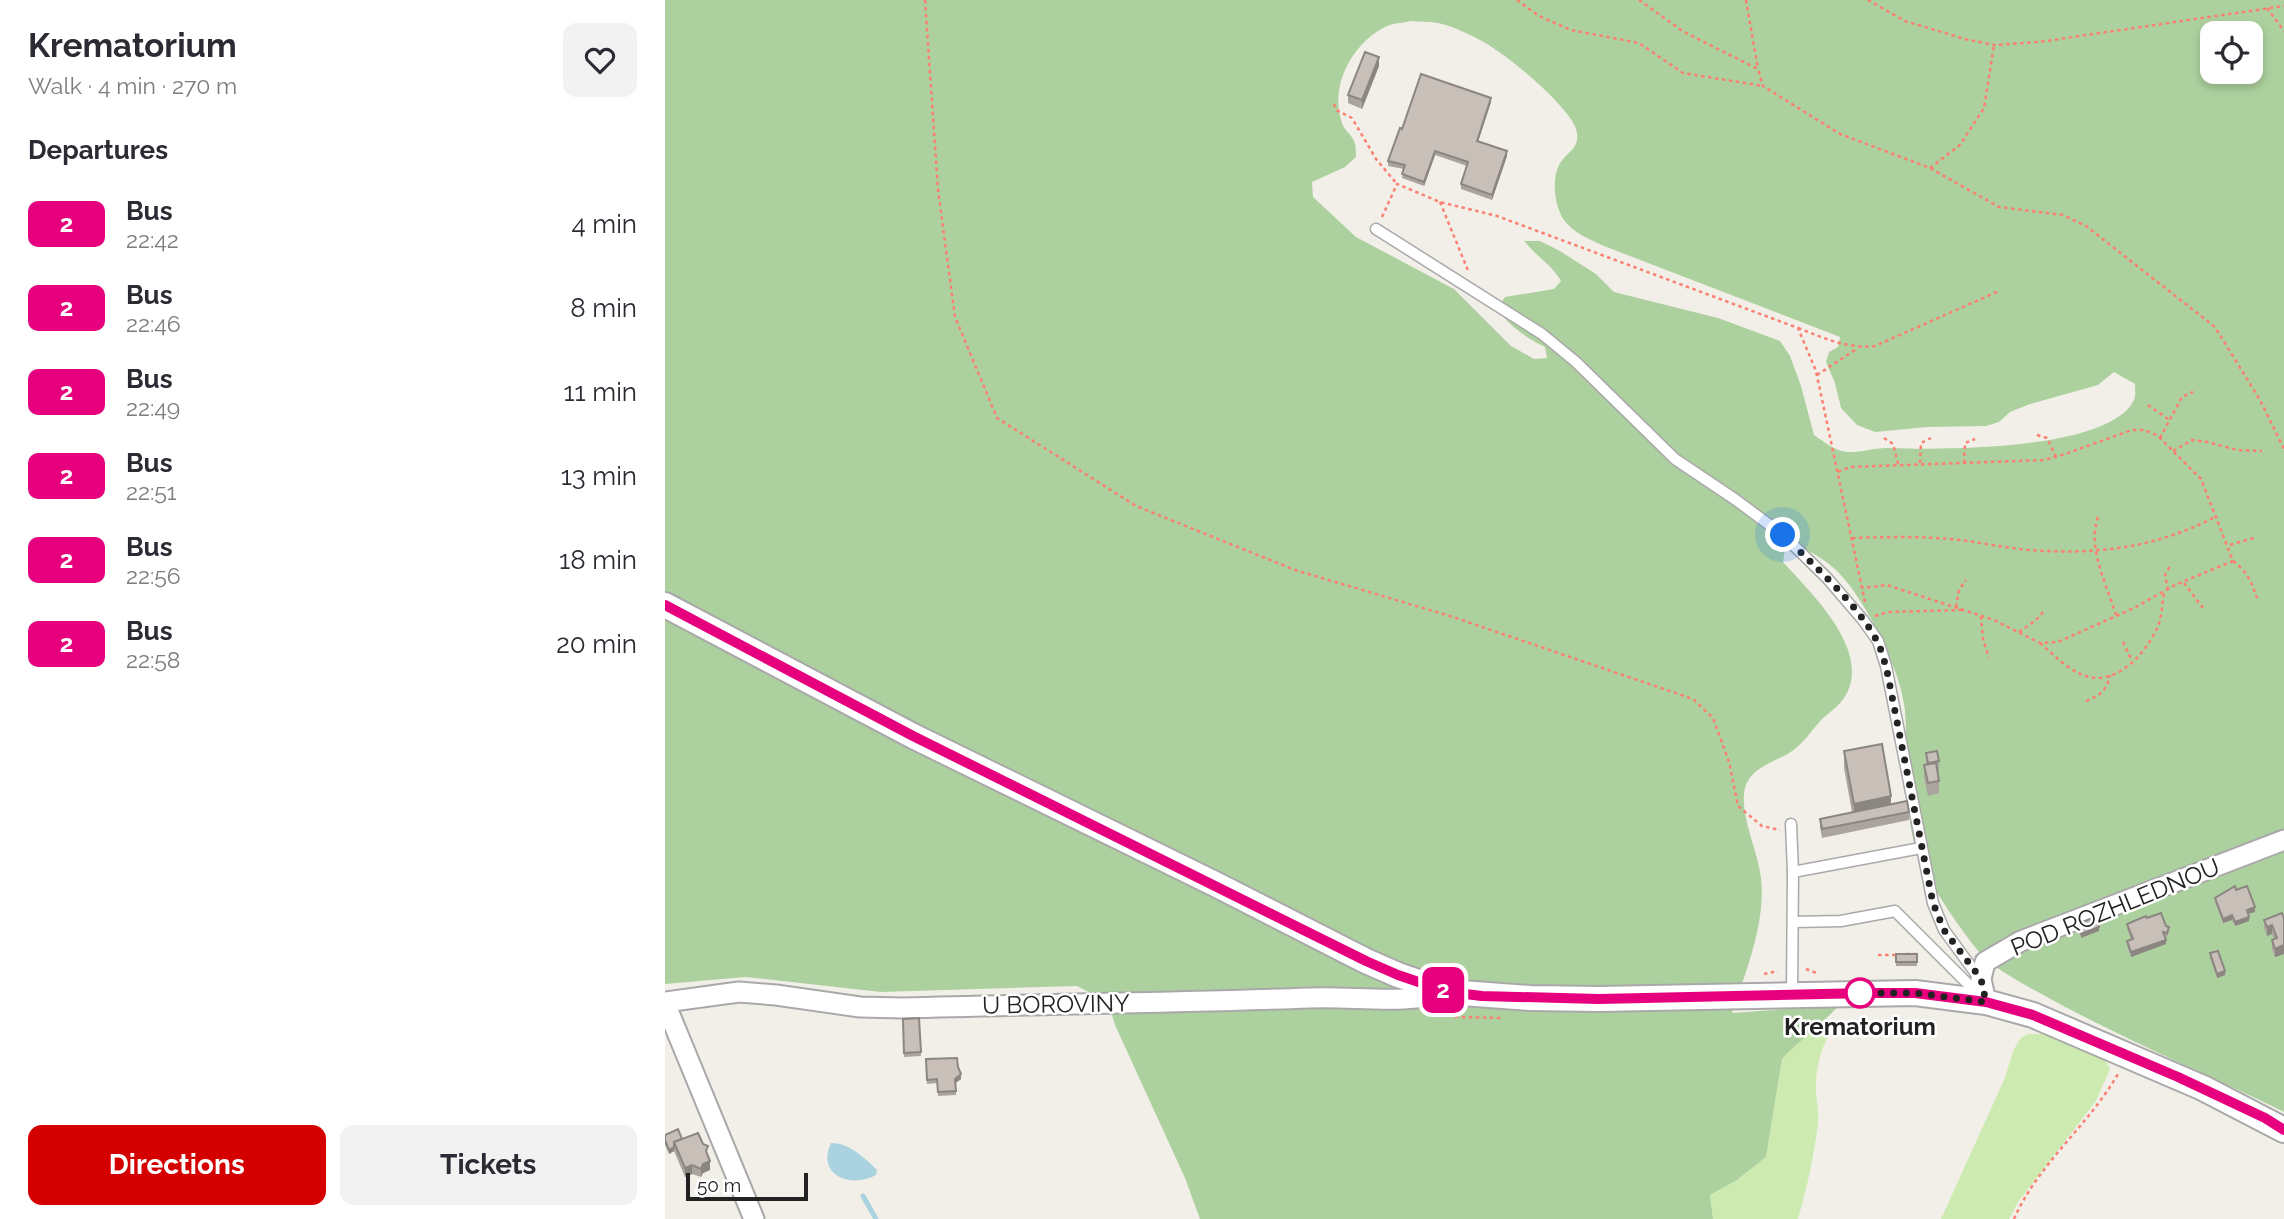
<!DOCTYPE html>
<html lang="en">
<head>
<meta charset="utf-8">
<style>
  body { margin:0; font-family:Raleway,sans-serif; background:#f2f2f3; color:#2b2b33; height:100vh; display:flex; flex-direction:column; font-size:26px; white-space:nowrap }
  * { box-sizing:border-box; margin:0 }
  p { font-size:23px; color:#7c7c81 }
  .icon { flex:none; width:38px; height:38px; fill:none; stroke:currentColor; stroke-width:2; stroke-linecap:round; stroke-linejoin:round }
  .map { position:relative; flex:1; overflow:hidden }
  .details { display:flex; flex-direction:column; background:#fff; width:665px }
  .details>* { flex:none }
  .badge { padding:0 14px; border-radius:10px; font-size:24px; line-height:46px }
  .buttons { position:absolute; left:1535px; top:21px; display:grid; gap:14px }
  .buttons a { display:grid; place-items:center; width:63px; height:63px; border-radius:14px; background:#fff; box-shadow:0 4px 10px #0003; font-size:35px }
  .scale { position:absolute; left:21px; bottom:18px; width:122px; box-sizing:border-box; padding-left:7px; border:4px solid #222; border-top:0; font-size:19px; line-height:24px; white-space:nowrap; color:#222; -webkit-text-stroke:5px #fff; paint-order:stroke }
  .you { position:absolute; width:35px; height:35px; margin:-18px; border:5px solid #fff; border-radius:50%; background:#1a73e8; box-shadow:0 0 0 10px #1a73e833 }
  .map>.badge { position:absolute; translate:-50% -50%; box-shadow:0 0 0 4px #fff }
  h2 { padding:0 28px; font-size:26px; line-height:63px }
  .round { display:grid; place-items:center; flex:none; width:74px; height:74px; border-radius:14px; background:#f2f2f3 }
  .headline { display:flex; align-items:center; justify-content:space-between; height:119px; padding:0 28px }
  h1 { font-size:33px; font-weight:700; line-height:52px }
  .button { display:flex; gap:14px; margin-top:auto; padding:14px 28px }
  .button a { flex:1; height:80px; border-radius:14px; background:#d40000; color:#fff; font-size:28px; font-weight:700; line-height:80px; text-align:center }
  .button a+a { background:#f2f2f3; color:#2b2b33 }
  ul { padding:0; list-style:none }
  li { display:flex; align-items:center; gap:21px; height:84px; padding:0 28px }
  li div { flex:1 }
  li b { display:block; font-size:26px }
  li em { font-style:normal }
  li .badge { min-width:77px; font-weight:700; text-align:center }
  main { display:flex; flex:1; min-height:0 }
  .map>svg:first-child { display:block }
  .grass { fill:#cdebb0 }
  .forest { fill:#add19e; fill-rule:evenodd }
  .water { fill:#aad3df }
  .lines { fill:none; stroke-linecap:round; stroke-linejoin:round }
  .stream { stroke:#aad3df; stroke-width:5 }
  .service-casing { stroke:#a9a9a9; stroke-width:13 }
  .minor-casing { stroke:#a9a9a9; stroke-width:23 }
  .tertiary-casing { stroke:#a9a9a9; stroke-width:28 }
  .path { stroke:#fa8072; stroke-width:2.5; stroke-dasharray:3.5 3.5; stroke-linecap:butt }
  .service { stroke:#fff; stroke-width:10 }
  .minor { stroke:#fff; stroke-width:19 }
  .tertiary { stroke:#fff; stroke-width:24 }
  .wall { fill:#aba49e }
  .shaded-wall { fill:#8b8681 }
  .building { fill:#c7bfb8; stroke:#8b8681; stroke-width:2 }
  .line-casing { stroke:#fff; stroke-width:16 }
  .line { stroke:#e6007e; stroke-width:10 }
  .walk { stroke:#222; stroke-width:7; stroke-dasharray:0 12.6 }
  .stop-dot { fill:#fff; stroke:#e6007e; stroke-width:3.5 }
  .labels { text-anchor:middle; dominant-baseline:central; stroke-width:5; stroke-linejoin:round; paint-order:stroke }
  .street-label { font-size:24px; fill:#222; stroke:#fff }
  .stop-label { font-size:24px; font-weight:bold; fill:#222; stroke:#fff }
</style>
</head>
<body>
<main>
<section class="details">
<div class="headline"><div><h1>Krematorium</h1><p>Walk · 4 min · 270 m</p></div><a class="round"><svg class="icon" aria-label="heart" viewBox="0 0 24 24"><path d="M12 20l-8-8c-3-5 5-10 8-4 3-6 11-1 8 4z"/></svg></a></div>
<h2>Departures</h2>
<ul>
<li><span class="badge" style="background:#e6007e;color:#fff">2</span><div><b>Bus</b><p>22:42</p></div><em>4 min</em></li>
<li><span class="badge" style="background:#e6007e;color:#fff">2</span><div><b>Bus</b><p>22:46</p></div><em>8 min</em></li>
<li><span class="badge" style="background:#e6007e;color:#fff">2</span><div><b>Bus</b><p>22:49</p></div><em>11 min</em></li>
<li><span class="badge" style="background:#e6007e;color:#fff">2</span><div><b>Bus</b><p>22:51</p></div><em>13 min</em></li>
<li><span class="badge" style="background:#e6007e;color:#fff">2</span><div><b>Bus</b><p>22:56</p></div><em>18 min</em></li>
<li><span class="badge" style="background:#e6007e;color:#fff">2</span><div><b>Bus</b><p>22:58</p></div><em>20 min</em></li>
</ul>
<div class="button"><a>Directions</a><a>Tickets</a></div>
</section>
<div class="map">
<svg width="1619" height="1219" viewBox="0 0 1619 1219">
  <rect width="100%" height="100%" fill="#f2efe9"/>
  <g class="grass">
    <path d="M1172 1022C1157 1042 1150 1066 1151 1092 1152 1103 1154 1113 1153 1124 1149 1156 1142 1188 1133 1219H1048L1045 1195 1072 1180 1101 1157 1117 1059C1132 1042 1150 1024 1172 1022Z"/>
    <polygon points="1363,1034 1378,1034 1436,1057 1442,1063 1445,1069 1431,1101 1353,1202 1344,1219 1276,1219 1339,1080 1349,1049 1356,1038"/>
  </g>
  <path class="forest" d="M0 0H1619V1112C1540 1073 1458 1039 1380 996 1362 986 1326 967 1314 952 1293 926 1257 875 1249 843 1239 800 1243 755 1240 711 1236 670 1202 603 1174 573 1164 562 1148 553 1135 546L1120 550 1118 562C1147 594 1213 656 1176 702 1170 709 1162 714 1156 720 1147 730 1138 744 1127 751 1108 764 1081 767 1079 795 1077 820 1093 852 1096 878 1101 923 1081 971 1067 1013L1174 1005C1157 1025 1135 1039 1117 1059L1101 1157 1072 1180 1045 1195 1048 1219H535L520 1178 450 1025 443 1002 412 986 216 992 81 977 0 984ZM746 21C755 22 764 21 773 23 791 27 816 39 831 50 850 62 910 112 912 133 914 147 905 151 898 159 885 174 889 206 899 220 908 233 926 240 939 246L1175 337 1173 347 1164 352 1161 362 1170 383 1176 408 1192 425 1210 432 1262 427 1321 426 1334 422 1345 412 1365 404 1433 385 1449 372 1470 384C1470 389 1471 395 1469 400 1445 451 1274 450 1224 448 1210 447 1196 453 1182 452 1170 451 1158 441 1149 435L1136 386 1125 356 1115 341 1053 318 949 292 931 274 895 251 875 241H859C871 256 887 265 896 281L889 289 840 297 832 308C844 326 860 337 880 347L882 358 869 359 846 346 789 289 691 237 648 197 647 182 680 167 691 157C691 152 691 145 689 141 686 134 679 130 677 123 664 86 687 44 720 27 727 23 738 23 746 21ZM1547 33H1586V72H1547Z"/>
  <path class="water" d="M166 1143C183 1142 201 1159 212 1170L211 1175C185 1189 151 1175 166 1143Z"/>
  <g class="lines">
    <polyline class="stream" points="198,1196 211,1219"/>
    <defs>
      <g id="service">
        <polyline points="711,229 877,334 911,362 1010,459 1071,500 1118,535 1162,578 1198,620 1213,641 1221,666 1268,903 1279,930 1315,979"/>
        <polyline points="1126,824 1128,872"/>
        <polyline points="1129,922 1176,921 1230,911 1316,997"/>
        <polyline points="1127,994 1128,872 1256,848"/>
      </g>
      <g id="minor">
        <path d="M0 1002 74 992 111 995 195 1007 237 1008C373 1004 509 1003 645 998 690 996 740 1005 783 992"/>
        <polyline points="1321,1002 1316,979 1320,962 1356,941 1619,840"/>
        <polyline points="0,1003 89,1219"/>
      </g>
      <polyline id="tertiary" points="0,605 248,736 550,884 701,961 733,975 783,992 865,998 934,999 1250,993 1321,1002 1368,1015 1538,1088 1619,1130"/>
    </defs>
    <use href="#service" class="service-casing"/>
    <use href="#minor" class="minor-casing"/>
    <use href="#tertiary" class="tertiary-casing"/>
    <g class="path">
      <polyline points="260,0 273,190 290,317 332,418 471,506 630,570 785,616 1028,699 1048,718 1064,762 1073,806 1097,826 1115,830"/>
      <polyline points="852,0 874,16 906,30 974,43 1018,73 1098,86"/>
      <polyline points="974,0 1019,32 1093,69 1098,86 1175,134 1265,168 1334,207 1398,215 1421,226 1550,327 1595,400 1619,449"/>
      <polyline points="1081,0 1093,69"/>
      <polyline points="1203,0 1240,21 1300,39 1329,45 1374,42 1619,6"/>
      <polyline points="1602,8 1619,31"/>
      <polyline points="669,104 671,110 687,118 711,159 732,184"/>
      <polyline points="1265,168 1295,145 1319,108 1329,45"/>
      <polyline points="775,202 804,273"/>
      <polyline points="717,217 732,184 775,202 832,216 1133,328 1151,371 1200,602"/>
      <path d="M1133 328C1159 338 1182 349 1210 346L1334 291"/>
      <polyline points="1152,375 1193,348"/>
      <polyline points="1483,405 1503,419"/>
      <polyline points="1372,435 1382,438 1391,457"/>
      <polyline points="1219,438 1228,444 1233,464"/>
      <polyline points="1495,438 1517,397 1528,392"/>
      <polyline points="1508,451 1527,440 1543,442 1572,450 1597,451"/>
      <polyline points="1255,463 1256,443 1266,438"/>
      <polyline points="1299,463 1300,443 1310,439"/>
      <polyline points="1173,472 1185,467 1379,460 1400,454 1467,430 1480,430 1493,436 1536,479 1568,561 1510,585 1469,608 1393,642 1375,643 1329,620 1222,585 1197,588"/>
      <path d="M1433 517C1422 549 1442 585 1451 615"/>
      <path d="M1187 538C1223 537 1259 536 1295 540 1318 543 1341 548 1364 550 1432 555 1491 548 1552 516"/>
      <polyline points="1565,545 1592,537"/>
      <path d="M1568 561C1582 571 1587 583 1592 598"/>
      <polyline points="1519,583 1538,608"/>
      <polyline points="1503,590 1500,575 1505,566"/>
      <polyline points="1291,607 1294,590 1301,580"/>
      <polyline points="1210,616 1223,612 1297,610"/>
      <polyline points="1316,616 1318,639 1324,658"/>
      <polyline points="1354,632 1370,621 1380,610"/>
      <polyline points="1458,642 1467,661"/>
      <path d="M1375 643C1390 656 1405 672 1424 677 1455 684 1483 650 1493 626 1497 616 1497 604 1499 593"/>
      <path d="M1421 701C1436 695 1441 691 1445 675"/>
      <polyline points="1241,954 1255,954"/>
      <polyline points="1213,955 1235,955"/>
      <polyline points="1141,969 1154,974"/>
      <polyline points="1099,974 1113,971"/>
      <polyline points="769,1014 795,1017 836,1018"/>
      <path d="M1349 1219C1373 1164 1423 1126 1453 1074"/>
    </g>
    <use href="#service" class="service"/>
    <use href="#minor" class="minor"/>
    <use href="#tertiary" class="tertiary"/>
  </g>
  <g class="wall">
    <polygon points="714,66 697,109 683,103 683,95"/>
    <polygon points="826,102 813,141 842,156 827,200 796,189 796,184 802,166 770,155 759,186 737,178 739,169 723,166 723,161 737,129"/>
    <polygon points="1179,751 1226,805 1244,812 1244,820 1157,838 1155,827 1155,819 1187,812 1179,768"/>
    <polygon points="1261,753 1274,761 1274,773 1273,774 1274,781 1274,793 1263,796 1259,778 1259,765 1261,765"/>
    <polygon points="1571,890 1590,912 1583,914 1584,921 1570,926 1567,920 1558,923 1550,902 1550,898"/>
    <polygon points="1617,913 1619,954 1610,957 1607,949 1607,940 1609,939 1607,934 1602,936 1599,928 1599,920"/>
    <polygon points="1482,918 1501,926 1504,932 1502,937 1500,936 1501,944 1466,957 1462,946 1462,941 1466,940 1462,928 1462,924"/>
    <polygon points="1545,953 1560,975 1552,978 1545,958"/>
    <rect x="1231" y="954" width="21" height="12"/>
    <polygon points="254,1018 256,1056 239,1057 238,1019"/>
    <polygon points="261,1059 293,1067 296,1079 291,1083 291,1095 273,1096 272,1083 262,1084"/>
    <polygon points="0,1135 17,1139 42,1155 45,1170 38,1173 36,1177 27,1174 20,1177 9,1151 4,1154 0,1145"/>
  </g>
  <g class="shaded-wall">
    <polygon points="714,57 714,66 697,109 697,100"/>
    <polygon points="826,98 826,102 812,145 812,141"/>
    <polygon points="770,151 770,155 759,186 759,182"/>
    <polygon points="842,151 842,156 827,200 827,195"/>
    <polygon points="1226,796 1226,813 1189,821 1189,804"/>
    <polygon points="1590,907 1590,912 1582,914 1582,910"/>
    <polygon points="1567,915 1567,920 1558,923 1558,919"/>
    <polygon points="1584,917 1584,921 1570,926 1570,922"/>
    <polygon points="1607,925 1607,934 1602,936 1602,927"/>
    <polygon points="1434,927 1434,931 1416,938 1416,934"/>
    <polygon points="1501,940 1501,944 1466,957 1466,952"/>
    <polygon points="1619,945 1619,954 1610,957 1610,949"/>
    <polygon points="1560,971 1560,975 1552,978 1552,974"/>
    <polygon points="296,1074 296,1079 290,1083 290,1079"/>
    <polygon points="9,1147 9,1151 4,1154 4,1150"/>
    <polygon points="45,1161 45,1170 38,1173 36,1177 36,1169 38,1164"/>
    <polygon points="27,1165 27,1174 20,1177 20,1168"/>
  </g>
  <g class="building">
    <polygon points="700,52 714,57 697,100 683,95"/>
    <polygon points="756,74 826,98 812,141 842,151 827,195 796,184 803,162 770,151 759,182 737,174 740,165 723,161 735,128 737,129"/>
    <polygon points="1217,744 1226,796 1189,804 1179,751"/>
    <polygon points="1272,751 1274,761 1263,763 1261,753"/>
    <polygon points="1271,763 1274,781 1263,783 1259,765"/>
    <polygon points="1242,801 1244,812 1157,829 1155,819"/>
    <polygon points="1570,886 1571,890 1582,886 1590,907 1582,910 1584,917 1570,922 1567,915 1558,919 1550,898"/>
    <polygon points="1496,913 1501,926 1504,927 1502,933 1498,932 1501,940 1466,952 1462,941 1468,939 1462,924 1481,916 1482,918"/>
    <polygon points="1617,913 1619,918 1619,945 1610,949 1607,940 1612,938 1607,925 1602,927 1599,920"/>
    <polygon points="1430,917 1434,927 1416,934 1412,924"/>
    <polygon points="1553,951 1560,971 1552,974 1545,953"/>
    <rect x="1231" y="954" width="21" height="8"/>
    <polygon points="254,1018 256,1052 239,1053 238,1019"/>
    <polygon points="292,1058 293,1067 296,1074 290,1079 291,1091 273,1092 272,1079 262,1080 261,1059"/>
    <polygon points="13,1129 17,1139 9,1142 9,1147 4,1150 0,1140 0,1135"/>
    <polygon points="33,1133 38,1144 43,1146 41,1151 45,1161 38,1164 36,1169 27,1165 20,1168 9,1142"/>
  </g>
  <g class="lines">
    <defs>
      <polyline id="line" points="0,605 248,736 701,961 733,975 783,992 817,996 934,999 1203,993 1250,993 1321,1002 1368,1015 1513,1077 1600,1118 1619,1130"/>
    </defs>
    <use href="#line" class="line-casing"/>
    <use href="#line" class="line"/>
    <path class="walk" d="M1118 535C1148 565 1192 603 1212 641 1216 648 1218 658 1221 666L1268 903 1279 930 1316 979 1321 1002 1250 993H1195"/>
  </g>
  <circle class="stop-dot" cx="1195" cy="993" r="14"/>
  <g class="labels">
    <g class="street-label">
      <text transform="translate(1450 907) rotate(-22)">POD ROZHLEDNOU</text>
      <text transform="translate(391 1004) rotate(-1)">U BOROVINY</text>
    </g>
    <g class="stop-label">
      <text x="1195" y="1026">Krematorium</text>
    </g>
  </g>
</svg>
<div class="buttons">
<a><svg class="icon" aria-label="locate" viewBox="0 0 24 24"><circle cx="12" cy="12" r="6"/><path d="M12 2v4M12 18v4M2 12h4M18 12h4"/></svg></a>
</div>
<div class="scale">50 m</div>
<div class="you" style="left:1118px;top:535px"></div>
<b class="badge" style="left:778px;top:990px;background:#e6007e;color:#fff">2</b>
</div>
</main>
</body>
</html>
